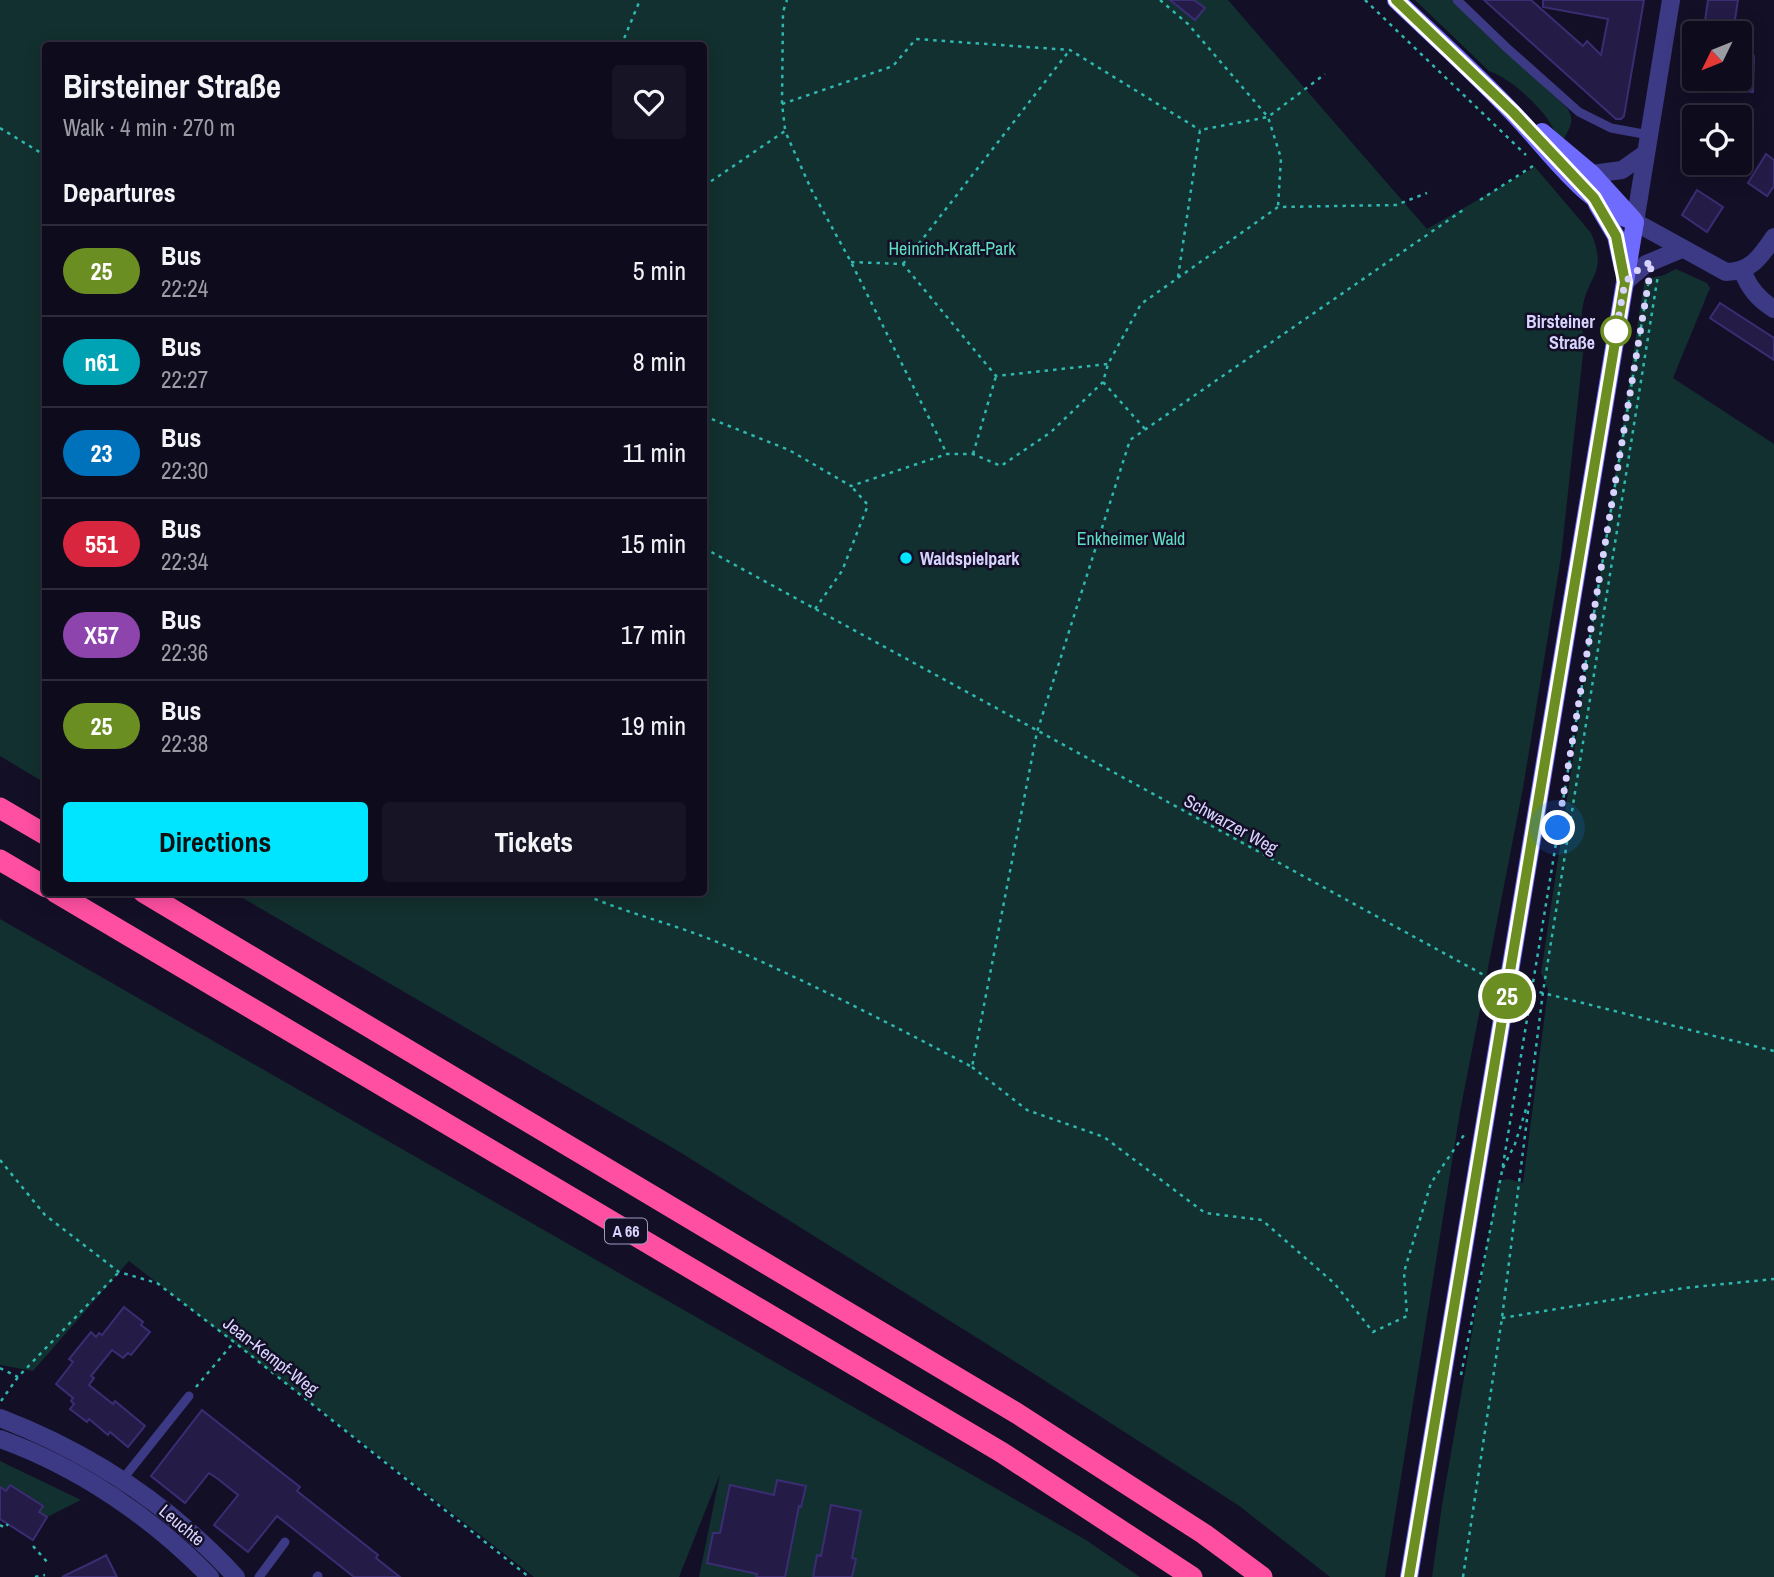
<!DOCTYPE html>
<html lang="en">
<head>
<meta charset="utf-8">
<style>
  body { margin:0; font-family:"Archivo Narrow",sans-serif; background:#171425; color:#f1f3f6; height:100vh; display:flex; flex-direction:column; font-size:26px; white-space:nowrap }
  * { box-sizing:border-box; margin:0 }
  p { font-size:23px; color:#9b9ba3 }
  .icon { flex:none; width:38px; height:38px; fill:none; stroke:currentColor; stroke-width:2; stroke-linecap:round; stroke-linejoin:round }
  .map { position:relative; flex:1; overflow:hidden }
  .sheet { position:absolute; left:42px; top:42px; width:665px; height:854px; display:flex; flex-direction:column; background:#0e0b1c; border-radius:7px; box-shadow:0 4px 18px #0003,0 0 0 2px #2e2b3b }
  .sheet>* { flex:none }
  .badge { padding:0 14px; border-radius:23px; font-size:24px; line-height:46px }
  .needle { width:46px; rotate:227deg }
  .buttons { position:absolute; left:1682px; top:21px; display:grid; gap:14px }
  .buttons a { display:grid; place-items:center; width:70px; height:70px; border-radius:7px; background:#0e0b1c; box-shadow:0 4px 18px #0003,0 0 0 2px #2e2b3b; font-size:35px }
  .you { position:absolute; width:35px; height:35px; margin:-18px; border:5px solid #fff; border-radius:50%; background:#1a73e8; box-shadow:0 0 0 10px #1a73e833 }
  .map>.badge { position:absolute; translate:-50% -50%; box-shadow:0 0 0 4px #fff }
  h2 { padding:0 21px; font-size:26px; line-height:63px }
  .round { display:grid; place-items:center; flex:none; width:74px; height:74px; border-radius:7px; background:#171425 }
  .summary { display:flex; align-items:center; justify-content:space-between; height:119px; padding:0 21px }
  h1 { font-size:33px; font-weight:700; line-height:52px }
  .cta { display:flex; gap:14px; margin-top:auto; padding:14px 21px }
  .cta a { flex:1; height:80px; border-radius:7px; background:#00e5ff; color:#111; font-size:28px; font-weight:700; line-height:80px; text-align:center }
  .cta a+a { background:#171425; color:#f1f3f6 }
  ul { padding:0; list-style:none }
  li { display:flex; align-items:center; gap:21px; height:91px; padding:0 21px; border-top:2px solid #2e2b3b }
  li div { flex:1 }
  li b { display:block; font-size:26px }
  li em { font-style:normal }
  li .badge { min-width:77px; font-weight:700; text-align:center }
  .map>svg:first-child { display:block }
  .green { fill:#12302f }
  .building { fill:#241b47; stroke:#3b2d73; stroke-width:2 }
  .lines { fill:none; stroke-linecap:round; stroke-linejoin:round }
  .path { stroke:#2fb8b0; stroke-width:2.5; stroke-dasharray:3.5 5; stroke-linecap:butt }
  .service { stroke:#3d3a85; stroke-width:9 }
  .minor { stroke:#3d3a85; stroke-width:18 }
  .tertiary { stroke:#3d3a85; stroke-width:18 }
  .secondary { stroke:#6f6bff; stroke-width:18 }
  .motorway { stroke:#ff4fa3; stroke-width:21 }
  .line-casing { stroke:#fff; stroke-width:16 }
  .line { stroke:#6b8e23; stroke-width:10 }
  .walk { stroke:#d9d4ff; stroke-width:7; stroke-dasharray:0 12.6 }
  .stop-dot { fill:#fff; stroke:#6b8e23; stroke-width:3.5 }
  .poi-dot { fill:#00e5ff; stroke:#130f26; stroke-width:2.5 }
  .labels { text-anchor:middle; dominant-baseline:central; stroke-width:5; stroke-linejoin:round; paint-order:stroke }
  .shield { fill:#130f26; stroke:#9e99be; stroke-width:2 }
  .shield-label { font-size:16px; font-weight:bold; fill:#d9d4ff }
  .park-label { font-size:18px; fill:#5fe0c0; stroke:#130f26 }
  .stop-label { font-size:18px; font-weight:bold; fill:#d9d4ff; stroke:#130f26; text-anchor:end }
  .poi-label { font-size:18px; font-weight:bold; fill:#d9d4ff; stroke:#130f26; text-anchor:start }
  .street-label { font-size:18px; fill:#d9d4ff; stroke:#130f26 }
</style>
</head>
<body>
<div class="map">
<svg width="1774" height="1577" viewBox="0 0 1774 1577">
  <rect width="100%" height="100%" fill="#130f26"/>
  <g class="green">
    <path d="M0 0H1228L1427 229 1535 167 1591 233C1609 275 1586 275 1582 312 1581 322 1583 334 1584 345L1561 557 1523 788 1460 1112 1385 1577H1330L1238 1505 1014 1361 683 1154 234 893 704 892V46H46L45 783 0 756Z"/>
    <path d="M1415 0H1452L1567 108C1576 121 1569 128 1563 141 1552 130 1551 122 1543 113 1528 96 1510 79 1489 71Z"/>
    <polygon points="1676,269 1707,283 1710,288 1673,378 1774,444 1774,1577 1432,1577 1442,1505 1498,1181 1509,1179 1523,1183 1548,990 1541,973 1641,302 1645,279 1664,275"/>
    <polygon points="0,919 1086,1540 1140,1577 699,1577 720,1474 679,1577 534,1577 129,1261 33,1371 0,1365"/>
    <polygon points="0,1461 81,1500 47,1517 39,1512 43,1506 10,1486 6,1491 0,1487"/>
  </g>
  <g class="building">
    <polygon points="1170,0 1194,0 1205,8 1195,20"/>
    <polygon points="1484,0 1531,0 1583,46 1587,41 1601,55 1608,19 1543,7 1543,0 1644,0 1624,116 1621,119 1616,119"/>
    <polygon points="1708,0 1738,0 1734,26 1705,21"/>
    <polygon points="1740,54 1754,56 1753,92 1738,90"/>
    <polygon points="1766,154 1774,160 1774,186 1767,196 1748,183"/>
    <polygon points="1697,190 1723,207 1707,232 1682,215"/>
    <polygon points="1720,303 1774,338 1774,360 1710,318"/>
    <polygon points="124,1307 143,1322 141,1325 150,1332 131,1355 128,1353 123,1358 112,1350 91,1376 94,1378 89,1385 113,1404 115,1401 145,1426 128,1447 110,1432 108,1435 89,1419 87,1422 70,1409 74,1404 71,1401 73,1398 56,1384 73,1362 69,1359 91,1332 96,1337 99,1333 102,1335"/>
    <polygon points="202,1410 300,1487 297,1491 378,1555 376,1558 400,1577 354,1577 277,1516 248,1552 214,1525 238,1495 218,1479 209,1473 185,1503 151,1476"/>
    <polygon points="777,1480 806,1486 801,1507 799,1506 785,1577 756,1577 757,1574 707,1563 713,1533 720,1533 730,1485 774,1495"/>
    <polygon points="10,1485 43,1506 39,1512 47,1517 33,1540 0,1519 0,1487 6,1491"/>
    <polygon points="831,1505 861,1511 852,1558 856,1559 852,1577 813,1577 817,1555 821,1556"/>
    <polygon points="106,1555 117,1577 62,1577 95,1561"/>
  </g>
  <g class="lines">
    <g class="path">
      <polyline points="1160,0 1188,24 1268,117 1281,158 1278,207"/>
      <polyline points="1365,0 1526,155"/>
      <polyline points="621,46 640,0"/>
      <polyline points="782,104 893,66 916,39 1070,50 1200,130"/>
      <polyline points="0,128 46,156"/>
      <polyline points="785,129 782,104 783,12 787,0"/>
      <polyline points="704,186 785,131 812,191 851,262 947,454"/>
      <polyline points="1480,200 1536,164"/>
      <polyline points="851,262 903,264 996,376 1108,364"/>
      <polyline points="903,264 1069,51"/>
      <polyline points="1178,277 1200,130 1268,117 1325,74"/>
      <polyline points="704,416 789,450 851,486 947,454 973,454 1001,466 1051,432 1103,382"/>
      <polyline points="1145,429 1103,382 1108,364 1141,304 1278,207 1396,205 1427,193"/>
      <polyline points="973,454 996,376"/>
      <polyline points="704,548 1493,980"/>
      <polyline points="815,609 842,571 868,505 851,486"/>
      <path d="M579 892C626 914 677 924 724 945 809 982 891 1024 972 1067L1037 732 1130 440 1466 208"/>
      <polyline points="1523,988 1774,1051"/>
      <polyline points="972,1067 1027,1110 1104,1137 1205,1213 1262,1220 1335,1284 1373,1332 1407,1316 1404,1272 1431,1183 1464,1135"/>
      <polyline points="0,1160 45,1215 119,1272 157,1283 234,1342 529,1577"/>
      <polyline points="1503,1168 1515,1144 1526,1109"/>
      <polyline points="1502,1318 1684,1288 1774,1279"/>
      <polyline points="0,1368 18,1377"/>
      <polyline points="1461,1375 1502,1171 1648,285"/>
      <polyline points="196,1387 234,1342"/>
      <polyline points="1,1401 18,1377 119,1272"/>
      <polyline points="0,1525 5,1528 8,1524"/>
      <polyline points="33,1546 48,1563"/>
      <polyline points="35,1577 45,1575"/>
      <polyline points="1463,1577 1502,1318 1543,992 1658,275"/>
    </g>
    <g class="service">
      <polyline points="1457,0 1507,48 1579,112 1611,128 1649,135"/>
      <polyline points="122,1480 189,1396"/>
      <polyline points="259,1577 285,1542"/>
      <polyline points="317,1577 318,1576"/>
    </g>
    <g class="minor">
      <polyline points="1592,174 1622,170 1646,153"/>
      <polyline points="1635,222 1671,0"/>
      <path d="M1742 270C1749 288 1758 299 1774 309"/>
    </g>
    <g class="tertiary">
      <path d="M1635 222 1726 272C1751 272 1761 256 1774 237"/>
      <polyline points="1625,282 1646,264 1682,249"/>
      <path d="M0 1418C91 1453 170 1505 236 1577"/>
      <path d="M0 1439C78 1467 152 1517 210 1577"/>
    </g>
    <g class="secondary">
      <path d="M1396 0C1435 37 1475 73 1512 112 1549 150 1583 203 1635 222"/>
      <polyline points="1542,132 1592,174 1633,219"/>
      <polyline points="1597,204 1616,236 1623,268"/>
      <polyline points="1409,1577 1635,222"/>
    </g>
    <g class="motorway">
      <polyline points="0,808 46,835"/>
      <polyline points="0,860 46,887"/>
      <polyline points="55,892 1001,1452 1192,1577"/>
      <polyline points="143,892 1018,1414 1204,1534 1262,1577"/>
    </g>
  </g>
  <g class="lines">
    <defs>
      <polyline id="line" points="1396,0 1513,112 1594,198 1616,236 1625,282 1409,1577"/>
    </defs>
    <use href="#line" class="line-casing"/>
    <use href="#line" class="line"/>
    <polyline class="walk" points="1558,828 1652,261 1639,269 1625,282 1616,331"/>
  </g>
  <circle class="stop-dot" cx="1616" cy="331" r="14"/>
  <circle class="poi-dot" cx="906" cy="558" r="7"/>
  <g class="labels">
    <rect class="shield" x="605" y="1218.5" width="42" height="25" rx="5"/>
    <g class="shield-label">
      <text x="626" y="1231">A 66</text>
    </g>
    <g class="park-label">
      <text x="952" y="248">Heinrich-Kraft-Park</text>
      <text x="1131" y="538">Enkheimer Wald</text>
    </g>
    <g class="stop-label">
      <text x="1595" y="321">Birsteiner<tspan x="1595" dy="21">Straße</tspan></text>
    </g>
    <g class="poi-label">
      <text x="920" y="558">Waldspielpark</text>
    </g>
    <g class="street-label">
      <text transform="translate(1231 824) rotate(29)">Schwarzer Weg</text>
      <text transform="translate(271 1356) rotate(38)">Jean-Kempf-Weg</text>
      <text transform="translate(182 1525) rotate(40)">Leuchte</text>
    </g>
  </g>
</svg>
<div class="buttons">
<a><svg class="needle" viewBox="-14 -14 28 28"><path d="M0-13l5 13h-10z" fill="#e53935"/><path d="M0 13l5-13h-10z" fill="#9b9ba3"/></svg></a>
<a><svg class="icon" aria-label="locate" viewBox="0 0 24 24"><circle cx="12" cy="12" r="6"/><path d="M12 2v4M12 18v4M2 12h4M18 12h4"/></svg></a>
</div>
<div class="you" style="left:1558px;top:828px"></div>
<b class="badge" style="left:1507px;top:996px;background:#6b8e23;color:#fff">25</b>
<section class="sheet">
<div class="summary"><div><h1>Birsteiner Straße</h1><p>Walk · 4 min · 270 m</p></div><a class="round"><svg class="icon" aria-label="heart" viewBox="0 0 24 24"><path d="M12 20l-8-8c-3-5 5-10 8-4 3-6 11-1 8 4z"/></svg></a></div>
<h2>Departures</h2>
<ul>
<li><span class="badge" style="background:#6b8e23;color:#fff">25</span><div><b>Bus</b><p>22:24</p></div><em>5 min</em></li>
<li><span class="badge" style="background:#00a3b4;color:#fff">n61</span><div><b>Bus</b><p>22:27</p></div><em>8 min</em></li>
<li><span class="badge" style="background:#0072bc;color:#fff">23</span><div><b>Bus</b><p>22:30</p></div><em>11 min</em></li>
<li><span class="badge" style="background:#d7263d;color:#fff">551</span><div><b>Bus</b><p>22:34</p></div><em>15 min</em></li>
<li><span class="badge" style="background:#8e44ad;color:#fff">X57</span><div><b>Bus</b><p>22:36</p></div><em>17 min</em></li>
<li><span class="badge" style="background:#6b8e23;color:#fff">25</span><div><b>Bus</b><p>22:38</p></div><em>19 min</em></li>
</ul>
<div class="cta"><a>Directions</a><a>Tickets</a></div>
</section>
</div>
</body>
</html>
